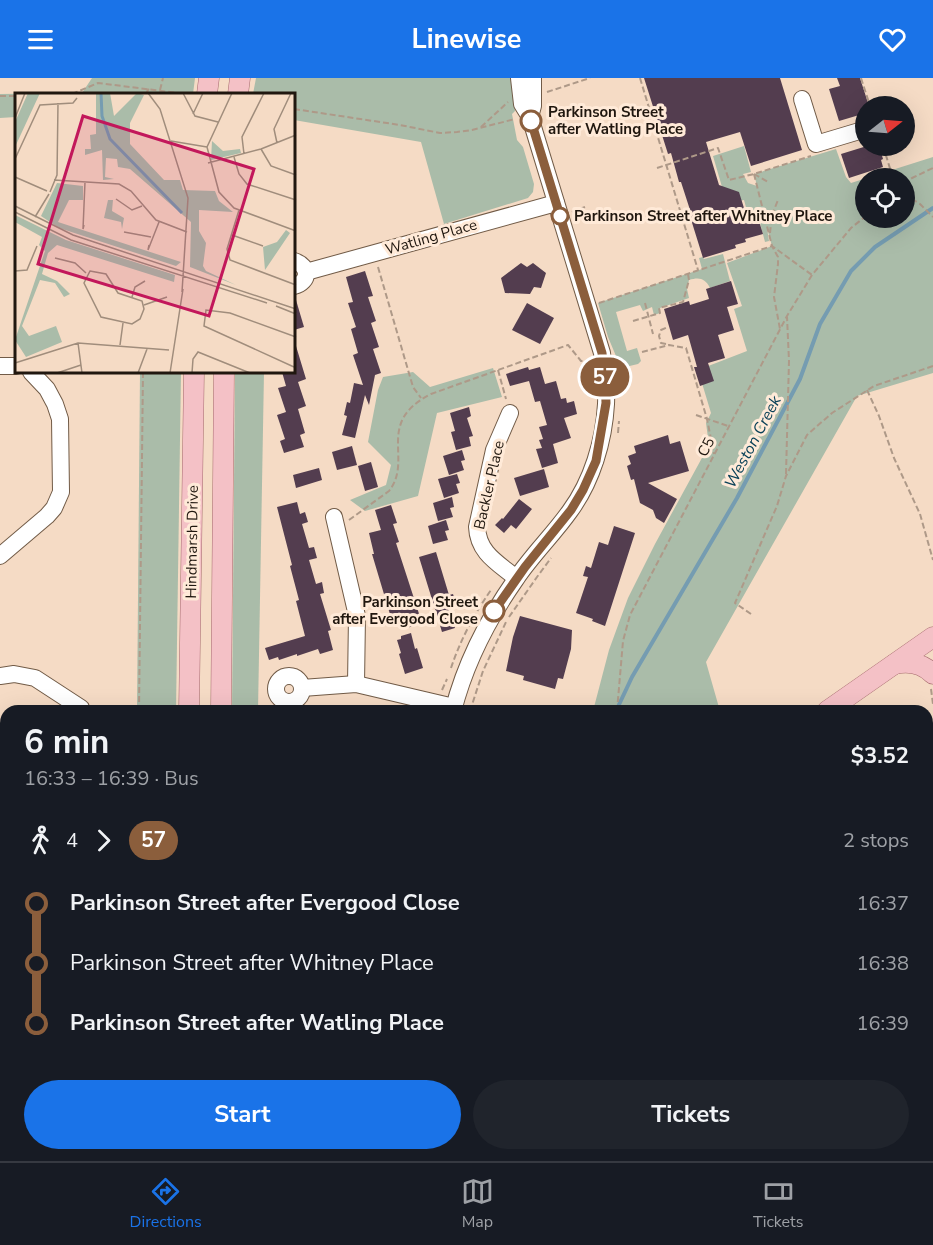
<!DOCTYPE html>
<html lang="en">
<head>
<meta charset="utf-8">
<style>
  body { margin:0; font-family:"Nunito Sans",sans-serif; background:#20242c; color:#f1f3f6; height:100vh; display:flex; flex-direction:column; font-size:22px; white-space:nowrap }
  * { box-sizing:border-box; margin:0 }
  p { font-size:20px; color:#9ea1a6 }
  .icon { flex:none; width:33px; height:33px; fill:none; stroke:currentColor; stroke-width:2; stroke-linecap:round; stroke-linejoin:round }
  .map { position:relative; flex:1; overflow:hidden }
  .side { position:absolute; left:0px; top:627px; width:933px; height:456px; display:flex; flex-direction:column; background:#171b24; border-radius:18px 18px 0 0; box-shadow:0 6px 24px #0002 }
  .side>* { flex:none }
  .badge { padding:0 12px; border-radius:20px; font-size:21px; line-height:39px }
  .needle { width:39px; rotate:73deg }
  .tools { position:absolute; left:855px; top:18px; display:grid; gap:12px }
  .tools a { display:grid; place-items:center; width:60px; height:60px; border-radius:50%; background:#171b24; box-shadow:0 6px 24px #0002; font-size:30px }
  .map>.badge { position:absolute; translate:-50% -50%; box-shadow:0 0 0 3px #fff }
  .legs { display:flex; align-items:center; gap:9px; height:66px; padding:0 24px; font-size:20px }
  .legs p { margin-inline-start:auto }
  .head { display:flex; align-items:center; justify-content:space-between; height:102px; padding:0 24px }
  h1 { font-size:33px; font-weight:700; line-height:45px }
  .cta { display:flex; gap:12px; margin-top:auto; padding:12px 24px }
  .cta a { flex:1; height:69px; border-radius:36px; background:#1a73e8; color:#fff; font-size:24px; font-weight:700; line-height:69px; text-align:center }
  .cta a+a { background:#20242c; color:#f1f3f6 }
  ul { padding:0 24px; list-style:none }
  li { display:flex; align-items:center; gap:21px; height:60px; font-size:22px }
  li i { display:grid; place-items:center; width:9px; height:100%; margin:0 8px; background:currentColor }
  li i::after { content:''; width:15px; height:15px; margin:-8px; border:4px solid; border-radius:50%; background:#171b24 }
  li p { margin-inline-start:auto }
  li:first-child i { background:linear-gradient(#0000 50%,currentColor 0) }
  li:last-child i { background:linear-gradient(currentColor 50%,#0000 0) }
  header { display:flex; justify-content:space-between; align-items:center; height:78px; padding:0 24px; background:#1a73e8; color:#fff; font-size:27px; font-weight:700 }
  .tabs { display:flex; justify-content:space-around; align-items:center; height:84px; border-top:2px solid #363941; background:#171b24; font-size:16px; color:#9ea1a6 }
  .tabs a { display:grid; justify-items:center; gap:3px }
  .tabs .current { color:#1a73e8 }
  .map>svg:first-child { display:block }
  .green { fill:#aabca9; fill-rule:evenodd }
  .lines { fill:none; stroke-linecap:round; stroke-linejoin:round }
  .stream { stroke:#759cb1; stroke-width:4 }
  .building { fill:#533d4f }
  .minor-casing { stroke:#715b47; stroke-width:18 }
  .major-casing { stroke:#a56a6d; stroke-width:21 }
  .path { stroke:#ae9988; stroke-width:2; stroke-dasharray:6 3; stroke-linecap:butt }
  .minor { stroke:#fff; stroke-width:16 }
  .major { stroke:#f4c1c6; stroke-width:20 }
  .line-1-casing { stroke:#fff; stroke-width:14 }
  .line-1 { stroke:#8b5e3c; stroke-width:9 }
  .stop-1-dot { fill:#fff; stroke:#8b5e3c; stroke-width:3 }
  .labels { text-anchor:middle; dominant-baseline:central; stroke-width:6; stroke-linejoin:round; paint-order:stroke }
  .stop-label { font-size:15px; font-weight:bold; fill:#20170f; stroke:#ffead8; text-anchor:start }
  .street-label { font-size:15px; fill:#20170f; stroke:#ffead8 }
  .water-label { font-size:16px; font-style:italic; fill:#0a4158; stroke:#ffead8 }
  .inset-river { fill:none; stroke:#759cb1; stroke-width:3 }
  .inset-road { fill:none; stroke:#a08d7c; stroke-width:1.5 }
  .view { fill:#c2185b; fill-opacity:0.15; stroke:#c2185b; stroke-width:3 }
  .inset-edge { fill:none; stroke:#20170f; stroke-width:3 }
</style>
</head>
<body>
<header><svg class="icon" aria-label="menu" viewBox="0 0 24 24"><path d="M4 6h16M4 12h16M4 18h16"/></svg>Linewise<svg class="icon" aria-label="heart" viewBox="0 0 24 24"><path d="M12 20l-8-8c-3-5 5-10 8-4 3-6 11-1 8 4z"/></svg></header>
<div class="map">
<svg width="933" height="1083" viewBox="0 0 933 1083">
  <rect width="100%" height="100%" fill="#f5dbc5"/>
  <g class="green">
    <polygon points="92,0 195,0 193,16 16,16 16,39 0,40 0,16 82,15"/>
    <polygon points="256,0 512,0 515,33 512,36 517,62 523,69 534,106 533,114 528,120 444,146 421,64 294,42 294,16 253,16"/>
    <path d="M744 68 751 94 743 96 748 105 757 108 754 96 836 71 846 99 851 105 933 79V295L857 318 706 584 720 633H593L609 572 628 520 655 466 709 367 706 345 711 335 698 292 747 273 734 231 742 228 727 185 772 168 767 150 769 163 765 164 759 141 750 144 744 122 739 123 722 109 713 78ZM866 100H904V140H866Z"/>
    <path d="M723 176 730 203 710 210C705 200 699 199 689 202L687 211 689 220 660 230V235L654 237 652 229 643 233 640 227 616 234 627 273 637 270 641 283 638 286 621 290 608 259 598 225 702 191 699 180 703 179 704 181Z"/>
    <polygon points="493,290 502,319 437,335 418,418 365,433 350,422 386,407 391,387 368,364 378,312 383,299 413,294 430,309"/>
    <polygon points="140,294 181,294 176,633 137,633"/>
    <polygon points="235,294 264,294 258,633 232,633"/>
    <polygon points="933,806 933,866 927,855 927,809"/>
  </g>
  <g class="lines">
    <polyline class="stream" points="616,633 632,599 737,420 800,301 820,246 851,193 875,169 933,130"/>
  </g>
  <g class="building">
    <polygon points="644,0 780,0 802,72 751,88 740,54 706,64 719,107 739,114 748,143 758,140 763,156 745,161 746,164 735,167 736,170 703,180 689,135 691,135 681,104 679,104 671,75 668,76"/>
    <polygon points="837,0 860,0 869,28 866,28 866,35 839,43 829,11 840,8"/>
    <polygon points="867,68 876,68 878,72 880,71 883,81 881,82 883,89 849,100 841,76"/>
    <polygon points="521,185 527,189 533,185 546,195 541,210 534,209 530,216 505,215 501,200"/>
    <polygon points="365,193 373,218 368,219 376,243 371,245 379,269 373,271 381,295 375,297 369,327 365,317 355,360 342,357 347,338 344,337 347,324 350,325 354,305 363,307 353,277 358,275 351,251 356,249 348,225 353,224 346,199"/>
    <polygon points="731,203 738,226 727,229 734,252 718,257 725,280 708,285 714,303 700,308 694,289 697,289 688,257 673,262 664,231 689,223 690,227 709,221 706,211"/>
    <polygon points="294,222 296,222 304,249 294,252"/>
    <polygon points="527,225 554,240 540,266 512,252"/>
    <polygon points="296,268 306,301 298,304 306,328 298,331 305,355 300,357 304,369 284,375 280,363 285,361 277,337 286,334 278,310 286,308 282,294 294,294 294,269"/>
    <polygon points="528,289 529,292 540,289 545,306 556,303 561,321 566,320 567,325 574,323 577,336 564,340 571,360 553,366 558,385 542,390 536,371 542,370 539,362 543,361 539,349 547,347 540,323 535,324 529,303 510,308 506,296"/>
    <polygon points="469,329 471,338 467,340 473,358 469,359 471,368 456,372 451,354 455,353 450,335"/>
    <polygon points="668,357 670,366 680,363 689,393 648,405 677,421 664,445 656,440 653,432 640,425 634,401 631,402 627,388 631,386 628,378 636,375 634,368"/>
    <polygon points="352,368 357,387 337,392 332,374"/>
    <polygon points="462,372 465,382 461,383 464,392 449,397 443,378"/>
    <polygon points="371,384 378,409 365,413 358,388"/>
    <polygon points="319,390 322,402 296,410 293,397"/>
    <polygon points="544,391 549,409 520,418 514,400"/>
    <polygon points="457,396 460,405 456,406 459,415 444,420 438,401"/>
    <polygon points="452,419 454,429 450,430 453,439 438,443 433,425"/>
    <polygon points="519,421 532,431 516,451 511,447 504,455 495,447 502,440 503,441"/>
    <polygon points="297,424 300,436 305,434 308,444 302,446 309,470 314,469 317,480 309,482 316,506 322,504 324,515 320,516 331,552 328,553 333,572 320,576 318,571 297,578 297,576 279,582 278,579 269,582 265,570 305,558 296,523 299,522 290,488 292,487 277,429"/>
    <polygon points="391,427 397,445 393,446 399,464 396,465 422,545 407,550 404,539 392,543 372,476 374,476 369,455 381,452 375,432"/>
    <polygon points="446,442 449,452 445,453 448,462 433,466 428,448"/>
    <polygon points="614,448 635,455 605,548 592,543 593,541 576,535 588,499 583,498 586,488 591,490 599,464 608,467"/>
    <polygon points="436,474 449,517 453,516 457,529 449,532 455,550 442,554 419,479"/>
    <polygon points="520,538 572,552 571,571 563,601 558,600 555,611 523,602 524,598 506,593 513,559"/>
    <polygon points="411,555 415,571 417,570 423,590 405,596 399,576 401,575 397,562 401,561 401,558"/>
  </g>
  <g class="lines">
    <defs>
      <g id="minor">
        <polyline points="802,21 816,66 866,51"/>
        <polyline points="530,39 533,28 533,0"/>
        <path d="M294 183C310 188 310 204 294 208"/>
        <polyline points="306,194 556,125"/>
        <polyline points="0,288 16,288"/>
        <path d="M510 335 494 372 477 449C478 475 498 485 516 500"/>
        <polyline points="334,439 357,538 356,606"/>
        <polyline points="0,478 47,438 54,430 61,414 60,341 55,326 47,311 31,294"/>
        <polyline points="0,598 14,596 35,600 81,630 82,633"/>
        <circle cx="289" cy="611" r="13"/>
        <polyline points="302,610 356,606 454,629"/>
        <path d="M453 633C465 586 488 541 516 501 532 477 553 457 570 433 592 403 604 363 606 326 607 309 604 292 602 275L530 39 522 26 519 0"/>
        <polyline points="0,759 6,768"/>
        <polyline points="927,786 933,783"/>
        <polyline points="927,879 933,890"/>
        <polyline points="927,968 933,964"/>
        <polyline points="0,1054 6,1054"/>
        <polyline points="47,1077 48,1083"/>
        <polyline points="378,1083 384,1078 388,1077"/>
        <polyline points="509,1083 509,1077"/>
        <polyline points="669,1083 669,1077"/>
        <polyline points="827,1083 828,1077"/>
      </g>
      <g id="major">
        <polyline points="207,16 209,0"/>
        <polyline points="238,16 240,0"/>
        <path d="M895 586C909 583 922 585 933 596"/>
        <polyline points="189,633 194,294"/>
        <polyline points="221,633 224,294"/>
        <polyline points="827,633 933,559"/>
        <polyline points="0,903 6,902"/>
        <polyline points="184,1083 184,1077"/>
        <polyline points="213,1083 213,1077"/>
      </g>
    </defs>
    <use href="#minor" class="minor-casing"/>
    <use href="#major" class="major-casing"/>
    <g class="path">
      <polyline points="640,0 698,192"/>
      <polyline points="861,0 870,28"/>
      <polyline points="160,12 163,0"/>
      <polyline points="547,14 590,0"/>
      <polyline points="72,16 98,5 186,16"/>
      <polyline points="146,16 149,10"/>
      <polyline points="0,18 16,18"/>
      <polyline points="294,31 400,47 440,55 457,54 472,52 515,41"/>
      <polyline points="481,49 508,24"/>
      <polyline points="883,68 893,100"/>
      <polyline points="657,90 718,70 729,102 754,96 811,78"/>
      <polyline points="754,96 772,168 778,179 778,186 774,219 780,251"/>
      <polyline points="754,96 768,104"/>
      <polyline points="904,106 912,100 933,90"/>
      <polyline points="904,116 920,126 933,139"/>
      <polyline points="572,134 585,129"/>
      <polyline points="770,155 772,137 778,122"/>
      <polyline points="378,189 413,309 421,320"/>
      <polyline points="599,225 772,168 812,197"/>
      <polyline points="645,225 653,256"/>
      <polyline points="633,243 660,235 659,230 683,224 689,202 688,196"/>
      <polyline points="666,266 661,265 659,258 661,252 668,249"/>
      <polyline points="642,274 669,267 686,270 707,341 714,376"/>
      <polyline points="498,292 506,321"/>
      <polyline points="867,312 879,338 894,380 920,436 933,482"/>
      <polyline points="696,337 728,348"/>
      <polyline points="618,355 619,343"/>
      <polyline points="786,396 789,283 787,239"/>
      <path d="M349 442 389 413C414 381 374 345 431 316L568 267 581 283H589"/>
      <polyline points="751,536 735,525 777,428 786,398 807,357 832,335 874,308 933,288"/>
      <polyline points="509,539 537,499 551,480"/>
      <path d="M451 590C460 563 474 536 491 512"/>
      <polyline points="931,611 933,626"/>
      <polyline points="442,612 447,601"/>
      <polyline points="139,633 143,294"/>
      <polyline points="470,633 483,593 506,544"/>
      <polyline points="617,633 623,563 630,537 787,238 812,197 851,150 866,138"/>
      <polyline points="927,768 933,765"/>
      <polyline points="927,825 933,822"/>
      <polyline points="0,869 6,868"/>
      <polyline points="0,880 6,875"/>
      <polyline points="0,929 6,931"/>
      <polyline points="0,1030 6,1029"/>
      <polyline points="0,1033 6,1032"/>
      <polyline points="149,1083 149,1077"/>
      <polyline points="233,1083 233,1077"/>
      <polyline points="647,1083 647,1077"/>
    </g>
    <use href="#minor" class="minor"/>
    <use href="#major" class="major"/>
  </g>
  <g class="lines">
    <defs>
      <polyline id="line-1" points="494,533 525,489 571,432 583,412 596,383 606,325 605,299 602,275 531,43"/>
    </defs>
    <use href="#line-1" class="line-1-casing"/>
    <use href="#line-1" class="line-1"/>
  </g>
  <g class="stop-1-dot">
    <circle cx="531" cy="43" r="10"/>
    <circle cx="560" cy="138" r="8"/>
    <circle cx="494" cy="533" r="10"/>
  </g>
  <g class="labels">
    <g class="stop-label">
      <text x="548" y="34">Parkinson Street<tspan x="548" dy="17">after Watling Place</tspan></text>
      <text x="574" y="138">Parkinson Street after Whitney Place</text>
      <text x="478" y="524" text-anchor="end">Parkinson Street<tspan x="478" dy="17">after Evergood Close</tspan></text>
    </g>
    <g class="street-label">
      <text transform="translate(431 159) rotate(-16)">Watling Place</text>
      <text transform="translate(706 369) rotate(-63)">C5</text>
      <text transform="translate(489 407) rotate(-77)">Backler Place</text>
      <text transform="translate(192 464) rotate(-89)">Hindmarsh Drive</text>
    </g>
    <g class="water-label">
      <text transform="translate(753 364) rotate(-62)">Weston Creek</text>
    </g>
  </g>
  <g transform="translate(15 15)">
    <rect width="280" height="280" fill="#f5dbc5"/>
    <path d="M13 0H25L0 54V29ZM81 0H95L99 23 122 0 129 2 115 30V51L149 87H165L168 97 200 98 204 108 218 119 184 117V138L191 150 188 173 191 178 221 192 175 174 176 129 115 76 103 74 102 66 91 65 90 84 99 86 88 87 87 57 70 62V56H76L75 42 81 41ZM197 48 208 58 225 56 226 60 196 67ZM42 90 68 93V107H54L43 129 166 169 161 173 44 135 26 123ZM93 107H98L97 118 109 125 107 136 106 129 89 125ZM0 122 51 147 160 182 159 189 42 152 33 160 27 181 42 188 55 201 49 204 40 190 25 187 7 233 14 243 41 233 47 249 11 264 0 247 30 158 24 152 27 144 0 129ZM271 137 275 140 250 177 248 154 262 149Z" fill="#aabca9"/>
    <path class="inset-river" d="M86 0 87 23 95 46 167 120"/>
    <path class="inset-road" d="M133 0 145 16 173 105 167 199M168 0 180 23 203 29M217 0 192 54 204 99 219 115 281 138M178 21 188 0M0 25 10 0M156 48 192 54M262 50 259 36 276 0M246 56 256 73 281 82M229 61 227 44 249 0M219 64 224 81 232 91 281 107M0 66 25 12 58 10 62 5M193 70 246 56 281 42M0 84 32 98M39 87 104 91 116 98 141 127 172 139M35 99 42 82 43 10M101 106 117 117 127 113M0 113 58 142 281 216M224 117 212 156 215 167 281 192M0 119 56 147 252 210M20 124 34 101M69 132 68 136 70 89M109 139 136 144M217 142 248 153M134 152 133 157 144 129M40 165 60 170 71 180M0 178 12 177 22 153M75 178 91 181 103 200 127 208 129 216 125 226 117 231 86 224 69 190ZM117 204 120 194 130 188M129 212 152 204M261 213 281 221M63 250 67 280M105 252 108 230M0 270 63 250 154 257M279 274 189 233 191 217 215 220 281 244M42 280 66 272M123 280 132 256M155 280 168 196M177 280 178 266 183 259 235 280"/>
    <path class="view" d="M68 23 239 76 194 223 23 171Z"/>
    <rect width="280" height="280" class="inset-edge"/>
  </g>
</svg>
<div class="tools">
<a><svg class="needle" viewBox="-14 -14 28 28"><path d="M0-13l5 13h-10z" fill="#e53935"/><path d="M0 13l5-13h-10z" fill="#9ea1a6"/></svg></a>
<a><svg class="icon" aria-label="locate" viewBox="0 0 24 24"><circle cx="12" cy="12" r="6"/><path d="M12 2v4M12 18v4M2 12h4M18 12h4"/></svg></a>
</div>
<b class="badge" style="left:605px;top:299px;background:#8b5e3c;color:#fff">57</b>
<section class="side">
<div class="head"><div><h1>6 min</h1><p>16:33 – 16:39 · Bus</p></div><b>$3.52</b></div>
<div class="legs"><svg class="icon" aria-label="walk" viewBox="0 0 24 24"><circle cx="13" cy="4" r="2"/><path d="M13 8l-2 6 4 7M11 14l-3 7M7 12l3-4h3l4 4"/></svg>4<svg class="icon" aria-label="forward" viewBox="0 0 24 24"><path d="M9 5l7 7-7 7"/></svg><b class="badge" style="background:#8b5e3c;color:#fff">57</b><p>2 stops</p></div>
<ul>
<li><i style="color:#8b5e3c"></i><b>Parkinson Street after Evergood Close</b><p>16:37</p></li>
<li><i style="color:#8b5e3c"></i><span>Parkinson Street after Whitney Place</span><p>16:38</p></li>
<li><i style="color:#8b5e3c"></i><b>Parkinson Street after Watling Place</b><p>16:39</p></li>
</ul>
<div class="cta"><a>Start</a><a>Tickets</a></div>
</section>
</div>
<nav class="tabs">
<a class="current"><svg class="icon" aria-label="directions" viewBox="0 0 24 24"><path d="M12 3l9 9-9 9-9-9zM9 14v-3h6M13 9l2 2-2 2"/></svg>Directions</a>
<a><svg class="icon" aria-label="map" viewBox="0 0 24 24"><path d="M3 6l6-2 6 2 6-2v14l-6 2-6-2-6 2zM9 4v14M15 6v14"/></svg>Map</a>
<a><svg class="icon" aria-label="tickets" viewBox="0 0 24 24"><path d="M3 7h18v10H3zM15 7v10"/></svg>Tickets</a>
</nav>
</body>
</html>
